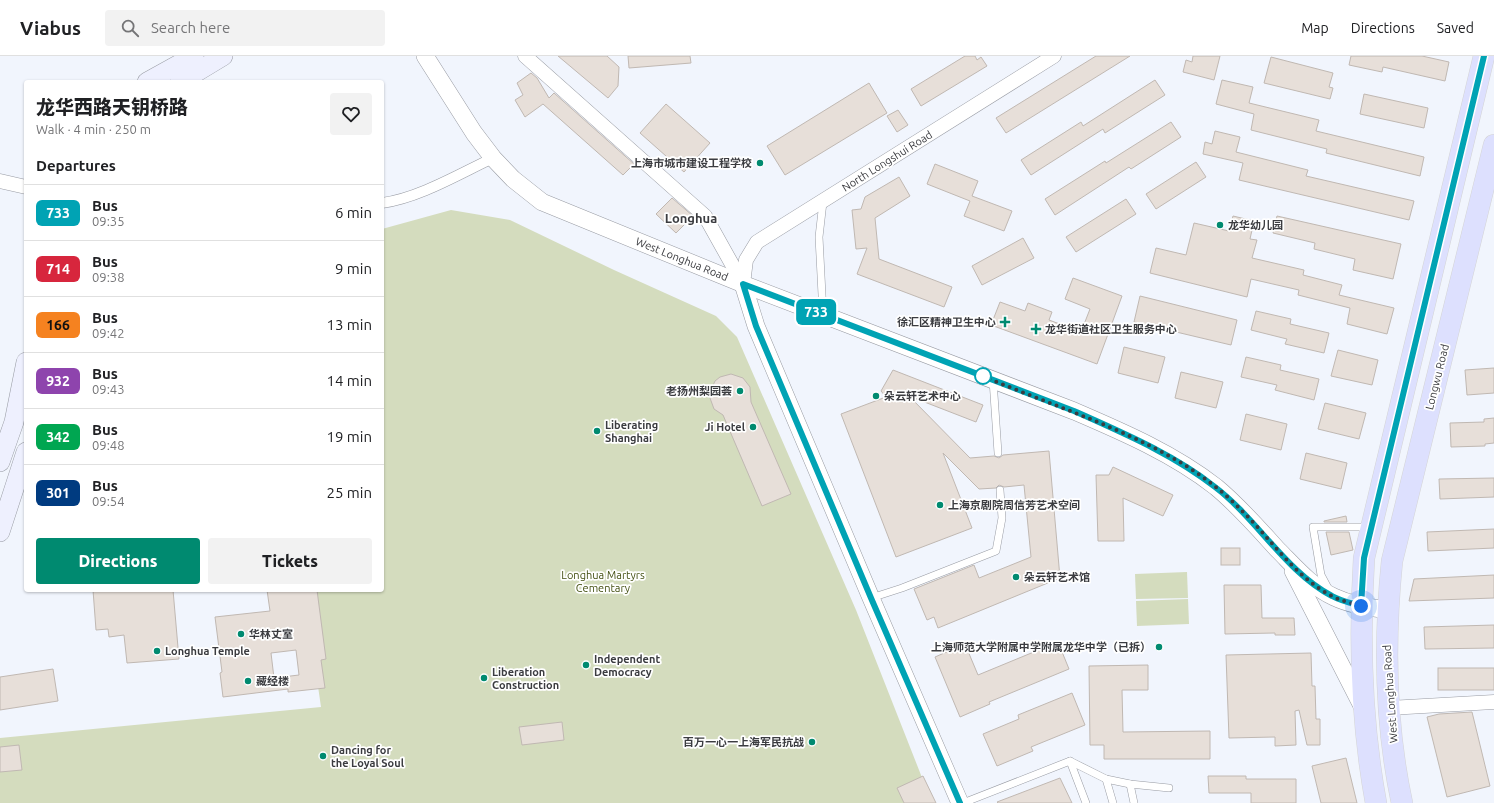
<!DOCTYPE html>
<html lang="en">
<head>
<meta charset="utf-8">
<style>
  body { margin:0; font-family:Ubuntu,"Noto Sans SC",sans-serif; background:#f2f2f2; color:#202124; height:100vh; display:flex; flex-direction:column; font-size:15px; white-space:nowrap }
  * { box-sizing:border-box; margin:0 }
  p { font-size:13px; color:#757577 }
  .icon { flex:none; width:22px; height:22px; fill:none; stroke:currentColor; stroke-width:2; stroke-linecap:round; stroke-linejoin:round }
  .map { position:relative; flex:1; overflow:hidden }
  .side { position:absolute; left:24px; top:24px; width:360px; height:512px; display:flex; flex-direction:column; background:#fff; border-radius:4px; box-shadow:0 1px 3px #0004 }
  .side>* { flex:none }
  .badge { padding:0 8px; border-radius:6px; font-size:14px; line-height:26px }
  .you { position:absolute; width:20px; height:20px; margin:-10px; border:3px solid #fff; border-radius:50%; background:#1a73e8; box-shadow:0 0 0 6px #1a73e833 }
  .map>.badge { position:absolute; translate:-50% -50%; box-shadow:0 0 0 2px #fff }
  h2 { padding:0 12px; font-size:15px; line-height:36px }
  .round { display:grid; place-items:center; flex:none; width:42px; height:42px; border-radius:4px; background:#f2f2f2 }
  .summary { display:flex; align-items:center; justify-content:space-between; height:68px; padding:0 12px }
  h1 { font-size:19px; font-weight:800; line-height:30px }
  .button { display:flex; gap:8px; margin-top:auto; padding:8px 12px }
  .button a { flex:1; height:46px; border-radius:4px; background:#008a70; color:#fff; font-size:16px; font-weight:800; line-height:46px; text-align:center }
  .button a+a { background:#f2f2f2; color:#202124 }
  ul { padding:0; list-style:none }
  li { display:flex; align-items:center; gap:12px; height:56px; padding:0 12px; border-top:1px solid #e0e0e0 }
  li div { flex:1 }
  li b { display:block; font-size:15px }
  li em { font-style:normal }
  li .badge { min-width:44px; font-weight:700; text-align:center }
  header { display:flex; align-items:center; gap:24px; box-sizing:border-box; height:56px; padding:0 20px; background:#fff; border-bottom:1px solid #e0e0e0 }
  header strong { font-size:19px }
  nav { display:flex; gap:22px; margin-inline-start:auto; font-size:14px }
  .search { width:280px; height:36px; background:#f2f2f2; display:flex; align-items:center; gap:10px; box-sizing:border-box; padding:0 14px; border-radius:4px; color:#757577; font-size:15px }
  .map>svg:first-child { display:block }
  .green { fill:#d4dcbe }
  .building { fill:#e7dfd9; stroke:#c0b8b2; fill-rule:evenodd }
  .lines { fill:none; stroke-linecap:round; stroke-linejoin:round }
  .service-casing { stroke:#989ba3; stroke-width:8 }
  .pedestrian-casing { stroke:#989ba3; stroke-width:11 }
  .minor-casing { stroke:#989ba3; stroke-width:15 }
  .tertiary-casing { stroke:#989ba3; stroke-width:18 }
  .secondary-casing { stroke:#989ba3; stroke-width:20 }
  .primary-casing { stroke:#d4d4d5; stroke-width:22 }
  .service { stroke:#fff; stroke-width:7 }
  .pedestrian { stroke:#fff; stroke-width:10 }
  .minor { stroke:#fff; stroke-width:14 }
  .tertiary { stroke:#fff; stroke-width:17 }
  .secondary { stroke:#eef0fe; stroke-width:19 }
  .primary { stroke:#dde0fe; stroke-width:21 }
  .line-casing { stroke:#fff; stroke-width:9 }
  .line { stroke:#00a3b4; stroke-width:6 }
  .walk { stroke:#3b3c40; stroke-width:4; stroke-dasharray:0 7.2 }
  .poi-dot { fill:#008a70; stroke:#fff; stroke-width:1.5 }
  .stop-dot { fill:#fff; stroke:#00a3b4; stroke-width:2 }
  .labels { text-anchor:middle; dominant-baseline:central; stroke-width:3.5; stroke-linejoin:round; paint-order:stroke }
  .street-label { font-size:11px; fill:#3b3c40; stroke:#fff }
  .poi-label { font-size:11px; font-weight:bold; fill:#3b3c40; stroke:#fff; text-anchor:start }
  .park-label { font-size:11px; fill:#455114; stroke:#fff }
  .quarter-label { font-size:13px; font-weight:bold; fill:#3b3c40; stroke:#fff }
</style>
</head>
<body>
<header>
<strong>Viabus</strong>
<div class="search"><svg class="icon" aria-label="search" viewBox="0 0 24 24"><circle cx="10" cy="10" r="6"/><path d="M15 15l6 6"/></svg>Search here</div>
<nav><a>Map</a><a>Directions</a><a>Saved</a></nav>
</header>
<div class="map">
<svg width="1494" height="747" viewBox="0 0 1494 747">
  <rect width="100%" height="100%" fill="#f1f5fd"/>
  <g class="green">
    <polygon points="451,154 510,164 614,214 716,260 737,281 856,554 932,747 0,747 0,682 321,651 304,534 382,534 382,173"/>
    <polygon points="1187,516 1188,542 1136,543 1135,518"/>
    <polygon points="1188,543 1189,568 1137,570 1136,545"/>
  </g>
  <g class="building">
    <polygon points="558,0 607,0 619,11 618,30 608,42"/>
    <polygon points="628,0 690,0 691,7 629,12"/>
    <polygon points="965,0 975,0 977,4 981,1 987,10 921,50 911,33"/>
    <polygon points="1096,0 1130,0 1006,77 996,62"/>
    <polygon points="1193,0 1220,0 1214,24 1183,16 1186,4 1192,6"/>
    <polygon points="1351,0 1422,0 1449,6 1445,25 1383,11 1382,16 1349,9"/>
    <polygon points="1271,1 1333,17 1329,31 1333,32 1330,43 1264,27"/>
    <polygon points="531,17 537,22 549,42 554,37 634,108 623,119 543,48 525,61 515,44 523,39 517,27"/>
    <polygon points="1155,24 1165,39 1105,77 1103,73 1031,119 1021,104 1081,66 1083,70"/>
    <polygon points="1222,24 1253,31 1249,47 1319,64 1316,75 1424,101 1420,120 1326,97 1327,93 1251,74 1254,58 1216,48"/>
    <polygon points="869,27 887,57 785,119 767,90"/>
    <polygon points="1364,38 1428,52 1424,72 1360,58"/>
    <polygon points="666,48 710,87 684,116 640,77"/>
    <polygon points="898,54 908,69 897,76 887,60"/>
    <polygon points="1171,66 1181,81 1131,113 1129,111 1055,159 1045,143 1105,105 1106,107"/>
    <polygon points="1215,75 1240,81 1236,96 1308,114 1306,120 1414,145 1409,164 1239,124 1243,107 1203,98 1205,86 1212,88"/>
    <polygon points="1196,106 1206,121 1156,153 1146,138"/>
    <polygon points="935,108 978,125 972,140 1012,155 1004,175 964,160 970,145 927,128"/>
    <polygon points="899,121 910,140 875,162 879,203 952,231 944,251 857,218 867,192 856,193 852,154 861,153 865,141"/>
    <polygon points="672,142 693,160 676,177 656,158"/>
    <polygon points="1126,143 1136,158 1076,196 1066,181"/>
    <polygon points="1233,160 1254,165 1250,183 1257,184 1252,202 1304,214 1303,219 1342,229 1339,239 1394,252 1387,278 1347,268 1350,252 1298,239 1299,234 1251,223 1247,241 1150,217 1156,192 1186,199 1194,167 1229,175"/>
    <polygon points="1277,160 1401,188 1393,223 1353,214 1355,203 1314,193 1315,187 1273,177"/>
    <polygon points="1023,182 1034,202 982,229 972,210"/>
    <polygon points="1073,222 1122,240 1097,308 991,269 1000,246 1025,255 1028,247 1052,256 1049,264 1081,276 1090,253 1065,243"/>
    <polygon points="1140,240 1237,264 1231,289 1134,266"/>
    <polygon points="1256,255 1291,263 1290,268 1329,277 1324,297 1285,288 1287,283 1251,274"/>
    <polygon points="1124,291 1165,301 1158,327 1118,317"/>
    <polygon points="1338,294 1378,304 1372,329 1331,320"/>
    <polygon points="1246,301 1281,309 1280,314 1319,323 1314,344 1275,334 1277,329 1241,321"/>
    <polygon points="1494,312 1494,337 1467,339 1465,314"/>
    <polygon points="893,314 983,349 976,366 909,340 970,402 994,400 999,402 1003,399 1049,395 1060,522 938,572 934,561 927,564 914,533 974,509 979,522 1031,501 1024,429 1004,431 999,429 996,432 979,433 943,397 972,472 896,501 841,358 886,341 881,335"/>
    <polygon points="1181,316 1223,326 1216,352 1175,342"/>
    <polygon points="731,318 743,322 750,331 751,346 791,438 762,450 723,359 714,353 710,342 710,336 715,325 720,321"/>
    <polygon points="1325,347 1366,357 1359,383 1318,373"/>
    <polygon points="1246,358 1287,368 1281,394 1240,384"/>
    <polygon points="1494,362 1494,387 1485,388 1485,390 1451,391 1450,367 1484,366 1484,363"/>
    <polygon points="1306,397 1347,407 1341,433 1300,423"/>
    <polygon points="1113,411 1173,439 1163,460 1123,442 1124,485 1098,485 1096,419 1109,419"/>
    <polygon points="1494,422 1494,441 1440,443 1439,423"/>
    <polygon points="1346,460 1347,466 1324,466 1324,465"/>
    <polygon points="1494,473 1494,492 1428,495 1427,476"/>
    <polygon points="1326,476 1349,476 1353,494 1331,499"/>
    <rect x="1221" y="492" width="19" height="17"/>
    <polygon points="1494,519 1494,542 1409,545 1414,523"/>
    <polygon points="1224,529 1261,529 1262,562 1294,562 1295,579 1275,579 1275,577 1225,578"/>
    <polygon points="93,534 173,534 179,603 127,607 124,579 109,581 108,573 96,574"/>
    <path d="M267 534H317L326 603 321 604 325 632 288 636V633L223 641 220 617 222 616 215 561 270 555ZM296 594 299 619 274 622 271 597Z"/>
    <polygon points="1494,569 1494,592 1425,593 1424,571"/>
    <polygon points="1058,586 1069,613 989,646 990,648 960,661 935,601 965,588 978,619"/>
    <polygon points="1311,597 1312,630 1315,630 1316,663 1320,663 1320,689 1307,689 1299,654 1295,655 1296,689 1275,690 1275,681 1229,682 1226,599"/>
    <polygon points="1148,609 1148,634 1122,634 1123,676 1210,675 1210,703 1104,703 1104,689 1090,689 1089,610"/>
    <rect x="1438" y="612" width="56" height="22"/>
    <polygon points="53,613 58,645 0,654 0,621"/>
    <polygon points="1072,637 1085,669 1031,691 1033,695 997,710 983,678 1019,663 1018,659"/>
    <polygon points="1472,656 1490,730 1447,741 1427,661 1439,658"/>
    <polygon points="562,666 564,684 522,689 519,671"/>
    <polygon points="19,689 22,714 0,716 0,691"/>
    <polygon points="1346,702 1357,747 1321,747 1312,710"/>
    <polygon points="923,720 936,747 904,747 897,732"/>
    <polygon points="1208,720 1246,720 1246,723 1296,723 1296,747 1251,747 1251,737 1209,737"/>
    <polygon points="1060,722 1072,747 998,747 997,746"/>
  </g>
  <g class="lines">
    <defs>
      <g id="service">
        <polyline points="823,146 819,181 823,258"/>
        <polyline points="993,324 998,397"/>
        <polyline points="1329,534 1321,519 1313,471 1369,471"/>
        <polyline points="871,542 902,532 996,495 1002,462 1000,434"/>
        <polyline points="1070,705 1086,747"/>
        <polyline points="1106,723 1113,747"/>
        <polyline points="1130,728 1134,747"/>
        <polyline points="963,747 1070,705 1106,723 1130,728 1169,732"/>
      </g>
      <path id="pedestrian" d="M382 147C419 142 459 118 493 102"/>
      <g id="minor">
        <polyline points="525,0 705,160 743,228"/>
        <polyline points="0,125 26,131"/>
        <polyline points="743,228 746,204 757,186 1054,0"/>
        <polyline points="1389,652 1494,646"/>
      </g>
      <g id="tertiary">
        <path d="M425 0 474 77 493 102 513 123 542 146 743 228 1074 355C1123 376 1174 398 1216 431 1239 450 1258 472 1278 494 1295 511 1312 531 1334 541 1351 549 1368 551 1387 554"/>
        <polyline points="743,228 756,270 871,542 960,747"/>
        <polyline points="1293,515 1362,650"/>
      </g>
      <g id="secondary">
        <polyline points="147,26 194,0"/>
        <polyline points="180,26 223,0"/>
        <polyline points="0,406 14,366 26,306"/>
        <polyline points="0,476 26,396"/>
      </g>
      <g id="primary">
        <path d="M1376 747C1361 666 1359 584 1364 502L1484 0"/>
        <path d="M1402 747C1385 668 1384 585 1392 505L1494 89"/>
      </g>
    </defs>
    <use href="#service" class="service-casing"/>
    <use href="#pedestrian" class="pedestrian-casing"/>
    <use href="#minor" class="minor-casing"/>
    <use href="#tertiary" class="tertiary-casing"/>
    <use href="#secondary" class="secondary-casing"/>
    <use href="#primary" class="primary-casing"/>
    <use href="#service" class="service"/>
    <use href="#pedestrian" class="pedestrian"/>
    <use href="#minor" class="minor"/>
    <use href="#tertiary" class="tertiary"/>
    <use href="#secondary" class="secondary"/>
    <use href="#primary" class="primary"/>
  </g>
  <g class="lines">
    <defs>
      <path id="line" d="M960 747 871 542 756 270 743 228 1074 355C1123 377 1173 398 1215 431 1256 462 1287 517 1332 540 1341 545 1351 547 1361 550L1364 502 1484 0"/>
    </defs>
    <use href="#line" class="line-casing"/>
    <use href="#line" class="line"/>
    <path class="walk" d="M983 320C1050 349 1120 370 1183 408 1204 421 1225 437 1242 455 1271 483 1295 521 1332 540 1341 545 1351 547 1361 550"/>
  </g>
  <g class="poi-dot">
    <circle cx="760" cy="107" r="4"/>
    <circle cx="1220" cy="169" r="4"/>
    <path d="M1003 260h4v4h4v4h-4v4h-4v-4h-4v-4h4z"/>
    <path d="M1034 267h4v4h4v4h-4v4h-4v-4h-4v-4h4z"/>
    <circle cx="740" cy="335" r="4"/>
    <circle cx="876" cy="340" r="4"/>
    <circle cx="753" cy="371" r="4"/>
    <circle cx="597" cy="375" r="4"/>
    <circle cx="940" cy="449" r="4"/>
    <circle cx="1016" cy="521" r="4"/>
    <circle cx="241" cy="578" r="4"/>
    <circle cx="1159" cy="591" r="4"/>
    <circle cx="157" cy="595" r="4"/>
    <circle cx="586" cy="609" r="4"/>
    <circle cx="484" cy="622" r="4"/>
    <circle cx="248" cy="625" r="4"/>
    <circle cx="812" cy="686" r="4"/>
    <circle cx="323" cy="700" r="4"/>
  </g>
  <circle class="stop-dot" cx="983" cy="320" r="8"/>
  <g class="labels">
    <g class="street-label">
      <text transform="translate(887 105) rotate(-32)">North Longshui Road</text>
      <text transform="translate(682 203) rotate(22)">West Longhua Road</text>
      <text transform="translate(1437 321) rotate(-76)">Longwu Road</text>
      <text transform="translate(1390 638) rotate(-94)">West Longhua Road</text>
    </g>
    <g class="poi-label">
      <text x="752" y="107" text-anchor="end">上海市城市建设工程学校</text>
      <text x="1228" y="169">龙华幼儿园</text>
      <text x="996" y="266" text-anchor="end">徐汇区精神卫生中心</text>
      <text x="1045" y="273">龙华街道社区卫生服务中心</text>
      <text x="732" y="335" text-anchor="end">老扬州梨园荟</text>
      <text x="884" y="340">朵云轩艺术中心</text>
      <text x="605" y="369">Liberating<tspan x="605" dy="13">Shanghai</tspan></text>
      <text x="745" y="371" text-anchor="end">Ji Hotel</text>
      <text x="948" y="449">上海京剧院周信芳艺术空间</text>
      <text x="1024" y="521">朵云轩艺术馆</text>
      <text x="249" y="578">华林丈室</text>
      <text x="1151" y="591" text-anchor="end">上海师范大学附属中学附属龙华中学（已拆）</text>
      <text x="165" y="595">Longhua Temple</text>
      <text x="594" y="603">Independent<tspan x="594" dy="13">Democracy</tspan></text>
      <text x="492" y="616">Liberation<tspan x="492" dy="13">Construction</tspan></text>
      <text x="256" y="625">藏经楼</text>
      <text x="804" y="686" text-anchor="end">百万一心一上海军民抗战</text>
      <text x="331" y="694">Dancing for<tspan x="331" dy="13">the Loyal Soul</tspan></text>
    </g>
    <g class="park-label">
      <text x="603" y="519">Longhua Martyrs<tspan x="603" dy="13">Cementary</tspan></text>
    </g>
    <g class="quarter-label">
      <text x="691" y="162">Longhua</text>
    </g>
  </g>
</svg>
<div class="you" style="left:1361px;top:550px"></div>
<b class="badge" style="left:816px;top:256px;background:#00a3b4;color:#fff">733</b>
<section class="side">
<div class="summary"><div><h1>龙华西路天钥桥路</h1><p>Walk · 4 min · 250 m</p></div><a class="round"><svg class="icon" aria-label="heart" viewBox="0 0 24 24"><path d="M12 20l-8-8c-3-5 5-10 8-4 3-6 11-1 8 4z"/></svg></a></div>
<h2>Departures</h2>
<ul>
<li><span class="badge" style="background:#00a3b4;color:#fff">733</span><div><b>Bus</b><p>09:35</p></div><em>6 min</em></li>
<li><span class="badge" style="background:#d7263d;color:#fff">714</span><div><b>Bus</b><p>09:38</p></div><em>9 min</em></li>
<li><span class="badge" style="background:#f58220;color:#111">166</span><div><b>Bus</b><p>09:42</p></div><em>13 min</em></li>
<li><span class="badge" style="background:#8e44ad;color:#fff">932</span><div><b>Bus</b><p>09:43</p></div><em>14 min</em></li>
<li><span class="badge" style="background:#00a651;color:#fff">342</span><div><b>Bus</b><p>09:48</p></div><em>19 min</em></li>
<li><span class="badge" style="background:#003b80;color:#fff">301</span><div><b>Bus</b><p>09:54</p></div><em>25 min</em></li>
</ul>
<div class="button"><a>Directions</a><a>Tickets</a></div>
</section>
</div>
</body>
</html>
